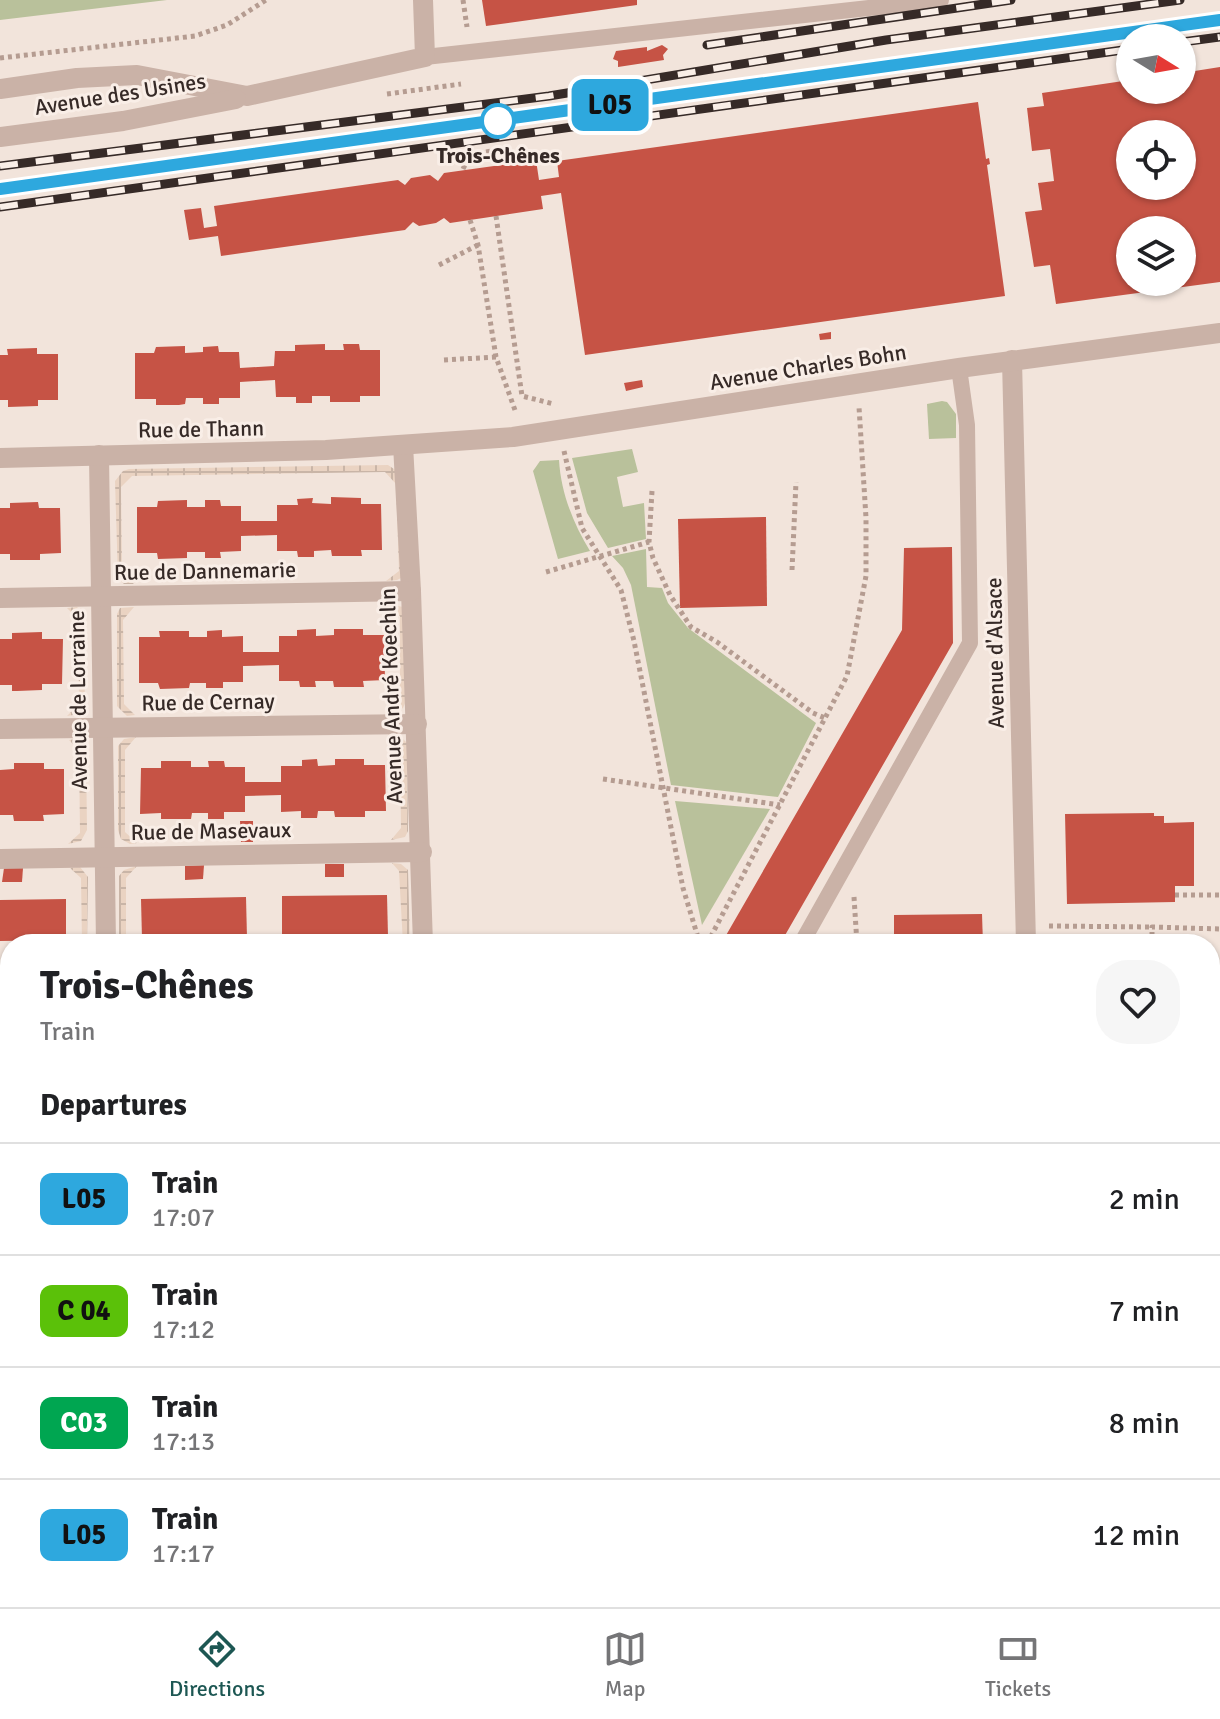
<!DOCTYPE html>
<html lang="en">
<head>
<meta charset="utf-8">
<style>
  body { margin:0; font-family:Signika,sans-serif; background:#f6f6f6; color:#202124; height:100vh; display:flex; flex-direction:column; font-size:30px; white-space:nowrap }
  * { box-sizing:border-box; margin:0 }
  p { font-size:26px; color:#757577 }
  .icon { flex:none; width:44px; height:44px; fill:none; stroke:currentColor; stroke-width:2; stroke-linecap:round; stroke-linejoin:round }
  .map { position:relative; flex:1; overflow:hidden }
  .details { position:absolute; left:0px; top:934px; width:1220px; height:674px; display:flex; flex-direction:column; background:#fff; border-radius:32px 32px 0 0; box-shadow:0 2px 6px #0004 }
  .details>* { flex:none }
  .badge { padding:0 16px; border-radius:12px; font-size:28px; line-height:52px }
  .needle { width:52px; rotate:101deg }
  .fabs { position:absolute; left:1116px; top:24px; display:grid; gap:16px }
  .fabs a { display:grid; place-items:center; width:80px; height:80px; border-radius:50%; background:#fff; box-shadow:0 2px 6px #0004; font-size:40px }
  .map>.badge { position:absolute; translate:-50% -50%; box-shadow:0 0 0 4px #fff }
  h2 { padding:0 40px; font-size:30px; line-height:72px }
  .round { display:grid; place-items:center; flex:none; width:84px; height:84px; border-radius:32px; background:#f6f6f6 }
  .overview { display:flex; align-items:center; justify-content:space-between; height:136px; padding:0 40px }
  h1 { font-size:38px; font-weight:800; line-height:60px }
  ul { padding:0; list-style:none }
  li { display:flex; align-items:center; gap:24px; height:112px; padding:0 40px; border-top:2px solid #e0e0e0 }
  li div { flex:1 }
  li b { display:block; font-size:30px }
  li em { font-style:normal }
  li .badge { min-width:88px; font-weight:700; text-align:center }
  .dock { display:flex; justify-content:space-around; align-items:center; height:112px; border-top:2px solid #e0e0e0; background:#fff; font-size:22px; color:#757577 }
  .dock a { display:grid; justify-items:center; gap:4px }
  .dock .current { color:#1d5753 }
  .map>svg:first-child { display:block }
  .grass { fill:#b9c19b }
  .park { fill:url(#park-tufts) }
  .plaza { fill:url(#plaza-grid) }
  .building { fill:#c65345; fill-rule:evenodd }
  .lines { fill:none; stroke-linecap:round; stroke-linejoin:round }
  .path { stroke:#b59c91; stroke-width:5; stroke-dasharray:4 4; stroke-linecap:butt }
  .lane { stroke:#cab2a7; stroke-width:16 }
  .street { stroke:#cab2a7; stroke-width:20 }
  .rail-casing { stroke:#362a27; stroke-width:9 }
  .rail { stroke:#f9eee7; stroke-width:6; stroke-dasharray:18; stroke-linecap:butt }
  .line-casing { stroke:#fff; stroke-width:18 }
  .line { stroke:#2ea8de; stroke-width:12 }
  .stop-dot { fill:#fff; stroke:#2ea8de; stroke-width:4 }
  .labels { text-anchor:middle; dominant-baseline:central; stroke-width:6; stroke-linejoin:round; paint-order:stroke }
  .street-label { font-size:22px; fill:#362a27; stroke:#f9eee7 }
  .stop-label { font-size:22px; font-weight:bold; fill:#362a27; stroke:#f9eee7 }
</style>
</head>
<body>
<div class="map">
<svg width="1220" height="1607" viewBox="0 0 1220 1607">
  <defs>
    <pattern id="park-tufts" width="24" height="20" patternUnits="userSpaceOnUse" patternTransform="scale(2)"><rect width="24" height="20" fill="#b9c19b"/><path d="M3 7l-1-3M5 7V3M7 7l1-3M15 17l-1-3M17 17v-4M19 17l1-3" fill="none" stroke="#979d7e"/></pattern>
    <pattern id="plaza-grid" width="8" height="8" patternUnits="userSpaceOnUse" patternTransform="scale(2)"><rect width="8" height="8" fill="#ead3c2"/><path d="M0 4h8M4 0v8" fill="none" stroke="#c9b5a7"/></pattern>
  </defs>
  <rect width="100%" height="100%" fill="#f2e4db"/>
  <g class="grass">
    <polygon points="0,0 167,0 0,20"/>
    <polygon points="942,401 947,402 956,414 956,438 929,439 927,404"/>
    <polygon points="632,449 638,472 617,477 623,507 644,503 646,539 608,548 587,513 572,458"/>
    <path d="M559 460C561 493 573 523 590 551L558 559 533 471 540 461Z"/>
    <polygon points="646,549 647,587 662,588 668,603 688,628 816,723 778,797 671,785 631,585 623,568 612,556"/>
    <polygon points="675,801 770,809 702,925"/>
  </g>
  <polygon class="park" points="1210,1523 1220,1523 1220,1607 1071,1607 1071,1598 1210,1598"/>
  <g class="plaza">
    <polygon points="388,465 400,473 401,578 397,580 386,581 399,571 396,484 385,472 132,476 121,487 122,573 134,584 124,584 118,578 115,481 123,471 129,469"/>
    <polygon points="388,604 403,607 406,701 403,708 396,712 389,712 400,700 400,616"/>
    <polygon points="77,607 82,612 83,618 85,703 79,714 67,716 79,704 78,619 67,608"/>
    <polygon points="134,607 123,620 124,704 135,715 127,716 117,706 117,614 120,608"/>
    <polygon points="388,734 399,735 407,743 408,831 405,837 391,840 401,828 400,746"/>
    <polygon points="136,737 125,750 125,832 137,843 130,844 121,839 118,830 118,746 124,739"/>
    <polygon points="77,739 86,748 87,830 81,841 68,844 80,833 79,750 69,740"/>
    <polygon points="392,863 401,864 408,870 410,944 403,944 399,871"/>
    <polygon points="137,866 126,878 126,944 119,944 119,876 124,870"/>
    <polygon points="80,867 88,877 87,944 82,944 81,878 70,868"/>
  </g>
  <g class="building">
    <polygon points="482,0 637,0 637,5 486,26"/>
    <polygon points="662,45 668,49 663,55 664,60 618,67 618,61 613,59 616,51 647,47 647,51"/>
    <path d="M1220 67V282L1056 304 1050 265 1034 267 1025 212 1042 210 1038 183 1054 181 1050 149 1032 151 1027 108 1044 106 1042 93 1130 80V90H1182V73ZM1130 134H1182V186H1130ZM1130 230H1182V282H1130Z"/>
    <polygon points="978,102 986,159 989,158 990,164 987,165 1005,296 585,355 561,193 541,196 543,209 450,223 444,218 436,223 419,226 413,222 405,230 221,256 218,236 189,240 184,210 201,208 204,228 217,226 214,206 398,180 405,185 411,178 430,175 438,181 444,173 536,160 539,180 559,177 557,161"/>
    <polygon points="831,332 831,339 820,340 819,334"/>
    <polygon points="325,344 325,350 344,350 343,344 359,344 360,350 380,350 380,396 360,396 360,402 330,402 330,396 312,396 312,403 296,403 296,397 276,397 275,380 240,382 240,398 219,398 219,404 203,404 203,398 186,398 185,404 179,405 156,405 156,399 135,399 135,353 154,353 156,347 185,346 185,353 203,352 203,347 218,346 219,352 239,352 240,368 274,366 275,351 295,351 295,345"/>
    <polygon points="37,348 37,354 58,354 58,400 38,400 38,406 8,407 8,400 0,400 0,355 8,355 7,349"/>
    <polygon points="642,380 643,387 626,391 624,383"/>
    <polygon points="331,497 361,498 361,504 381,504 382,550 361,550 362,556 332,556 331,550 314,551 314,557 298,557 297,551 277,551 277,535 241,536 241,551 220,552 221,558 205,558 205,552 187,552 187,558 158,559 157,553 137,553 137,507 157,507 158,501 187,500 187,507 205,507 205,500 220,500 221,506 241,506 241,521 277,521 277,505 298,505 297,499 313,498 312,503 331,504"/>
    <polygon points="38,502 39,508 60,508 61,553 40,554 40,560 10,560 10,554 0,554 0,508 10,508 10,503"/>
    <polygon points="766,517 767,606 680,608 678,519"/>
    <polygon points="952,547 953,643 780,944 721,944 902,630 904,548"/>
    <polygon points="316,629 316,636 334,635 334,629 363,629 363,635 384,635 385,680 363,681 364,687 334,687 333,681 315,681 316,687 300,687 299,681 279,681 279,665 243,666 243,682 223,682 223,688 206,688 206,683 190,683 189,688 160,689 158,683 139,683 139,637 160,637 159,631 189,631 189,637 207,637 207,631 222,630 222,637 243,636 243,652 279,652 279,636 297,636 297,630"/>
    <polygon points="42,632 42,639 63,639 62,684 42,684 42,690 17,691 12,691 12,685 0,685 0,639 12,639 12,633"/>
    <polygon points="317,759 318,766 335,765 335,759 364,759 364,765 385,765 386,811 365,811 365,817 335,817 334,811 318,811 317,818 301,818 301,811 281,812 281,795 245,796 245,812 224,812 224,819 208,819 208,813 192,813 191,819 161,819 161,813 140,814 141,768 161,768 161,761 191,761 191,767 209,767 208,761 224,761 225,767 245,767 245,782 281,782 281,766 302,766 302,760"/>
    <polygon points="14,763 44,763 44,769 64,769 64,814 43,815 44,821 14,821 13,815 0,815 0,770 14,769"/>
    <polygon points="1154,813 1154,816 1164,816 1164,823 1194,822 1194,886 1175,886 1175,902 1067,904 1065,814"/>
    <polygon points="240,821 253,821 253,842 241,842"/>
    <rect x="325" y="864" width="19" height="13"/>
    <polygon points="204,865 203,879 185,880 185,866"/>
    <polygon points="4,868 23,868 22,882 2,882"/>
    <polygon points="387,895 388,936 282,937 282,896"/>
    <polygon points="246,897 247,938 142,939 141,899"/>
    <polygon points="66,899 66,940 0,941 0,900"/>
    <polygon points="982,914 983,944 894,944 894,915"/>
    <rect x="0" y="1031" width="10" height="41"/>
    <polygon points="7,1131 10,1131 10,1144 2,1144"/>
    <rect x="0" y="1162" width="10" height="41"/>
    <polygon points="0,1535 10,1536 10,1581 0,1581"/>
    <polygon points="14,1598 30,1598 30,1605 14,1604"/>
    <polygon points="40,1598 90,1598 89,1607 39,1607"/>
    <polygon points="135,1598 183,1598 183,1607 134,1607"/>
    <rect x="303" y="1598" width="46" height="9"/>
    <rect x="395" y="1598" width="42" height="9"/>
    <rect x="475" y="1598" width="47" height="9"/>
    <polygon points="646,1598 698,1598 698,1607 654,1607 654,1602 646,1602"/>
    <rect x="762" y="1598" width="40" height="9"/>
    <polygon points="820,1598 862,1598 861,1607 820,1606"/>
  </g>
  <g class="lines">
    <g class="path">
      <polyline points="463,0 467,27"/>
      <polyline points="0,58 195,36 227,25 266,0"/>
      <polyline points="387,94 461,84"/>
      <polyline points="463,169 470,155 507,148"/>
      <polyline points="496,216 522,396 554,404"/>
      <polyline points="470,220 478,245 496,357 516,413"/>
      <polyline points="439,265 478,245"/>
      <polyline points="444,360 496,357"/>
      <polyline points="564,451 582,528 621,590 634,641 683,888 700,944"/>
      <polyline points="652,491 649,542 653,558 670,595 691,627 717,642 813,713 825,718"/>
      <polyline points="792,570 796,482"/>
      <polyline points="546,572 649,542"/>
      <polyline points="603,779 780,805"/>
      <polyline points="1175,895 1220,895"/>
      <polyline points="854,897 857,944"/>
      <polyline points="1049,926 1152,927"/>
      <polyline points="707,944 847,676 866,576 866,518 859,407"/>
      <polyline points="1152,944 1152,927 1220,929"/>
      <polyline points="1210,1507 1220,1506"/>
    </g>
    <g class="lane">
      <polyline points="425,57 941,0"/>
      <polyline points="801,944 970,643 967,425 959,368"/>
    </g>
    <g class="street">
      <polyline points="0,89 77,78 137,75 247,96 425,57 423,0"/>
      <polyline points="0,137 123,121 236,99"/>
      <polyline points="1012,360 1026,944"/>
      <polyline points="403,445 411,591 423,944"/>
      <polyline points="99,455 106,944"/>
      <polyline points="0,458 326,450 513,437 959,368 1220,333"/>
      <polyline points="0,598 411,591"/>
      <polyline points="0,729 417,724"/>
      <polyline points="0,859 422,852"/>
      <polyline points="0,991 10,990"/>
      <polyline points="0,1123 10,1123"/>
      <polyline points="1210,1231 1220,1229"/>
      <polyline points="0,1302 2,1248"/>
      <polyline points="0,1493 10,1499"/>
      <polyline points="1038,1598 1039,1607"/>
      <polyline points="113,1607 113,1598"/>
      <polyline points="372,1607 373,1598"/>
      <polyline points="452,1607 452,1598"/>
      <polyline points="718,1607 718,1598"/>
    </g>
    <defs>
      <g id="rail">
        <polyline points="1182,42 1220,37"/>
        <polyline points="707,45 1011,0"/>
        <polyline points="0,166 549,96 886,40 1180,0"/>
        <polyline points="0,189 1220,20"/>
        <polyline points="0,207 1130,49"/>
      </g>
    </defs>
    <use href="#rail" class="rail-casing"/>
    <use href="#rail" class="rail"/>
  </g>
  <g class="lines">
    <defs>
      <polyline id="line" points="0,189 1220,20"/>
    </defs>
    <use href="#line" class="line-casing"/>
    <use href="#line" class="line"/>
  </g>
  <circle class="stop-dot" cx="498" cy="121" r="16"/>
  <g class="labels">
    <g class="street-label">
      <text transform="translate(120 94) rotate(-9)">Avenue des Usines</text>
      <text transform="translate(808 367) rotate(-9)">Avenue Charles Bohn</text>
      <text transform="translate(201 429) rotate(-1)">Rue de Thann</text>
      <text transform="translate(205 571) rotate(-1)">Rue de Dannemarie</text>
      <text transform="translate(995 653) rotate(-91)">Avenue d'Alsace</text>
      <text transform="translate(391 696) rotate(-92)">Avenue André Koechlin</text>
      <text transform="translate(78 700) rotate(-91)">Avenue de Lorraine</text>
      <text transform="translate(208 702) rotate(-1)">Rue de Cernay</text>
      <text transform="translate(211 831) rotate(-1)">Rue de Masevaux</text>
    </g>
    <g class="stop-label">
      <text x="498" y="155">Trois-Chênes</text>
    </g>
  </g>
</svg>
<div class="fabs">
<a><svg class="needle" viewBox="-14 -14 28 28"><path d="M0-13l5 13h-10z" fill="#e53935"/><path d="M0 13l5-13h-10z" fill="#757577"/></svg></a>
<a><svg class="icon" aria-label="locate" viewBox="0 0 24 24"><circle cx="12" cy="12" r="6"/><path d="M12 2v4M12 18v4M2 12h4M18 12h4"/></svg></a>
<a><svg class="icon" aria-label="layers" viewBox="0 0 24 24"><path d="M12 4l9 5-9 5-9-5zM3 14l9 5 9-5"/></svg></a>
</div>
<b class="badge" style="left:610px;top:105px;background:#2ea8de;color:#111">L05</b>
<section class="details">
<div class="overview"><div><h1>Trois-Chênes</h1><p>Train</p></div><a class="round"><svg class="icon" aria-label="heart" viewBox="0 0 24 24"><path d="M12 20l-8-8c-3-5 5-10 8-4 3-6 11-1 8 4z"/></svg></a></div>
<h2>Departures</h2>
<ul>
<li><span class="badge" style="background:#2ea8de;color:#111">L05</span><div><b>Train</b><p>17:07</p></div><em>2 min</em></li>
<li><span class="badge" style="background:#5bc109;color:#111">C 04</span><div><b>Train</b><p>17:12</p></div><em>7 min</em></li>
<li><span class="badge" style="background:#00a651;color:#fff">C03</span><div><b>Train</b><p>17:13</p></div><em>8 min</em></li>
<li><span class="badge" style="background:#2ea8de;color:#111">L05</span><div><b>Train</b><p>17:17</p></div><em>12 min</em></li>
</ul>
</section>
</div>
<nav class="dock">
<a class="current"><svg class="icon" aria-label="directions" viewBox="0 0 24 24"><path d="M12 3l9 9-9 9-9-9zM9 14v-3h6M13 9l2 2-2 2"/></svg>Directions</a>
<a><svg class="icon" aria-label="map" viewBox="0 0 24 24"><path d="M3 6l6-2 6 2 6-2v14l-6 2-6-2-6 2zM9 4v14M15 6v14"/></svg>Map</a>
<a><svg class="icon" aria-label="tickets" viewBox="0 0 24 24"><path d="M3 7h18v10H3zM15 7v10"/></svg>Tickets</a>
</nav>
</body>
</html>
